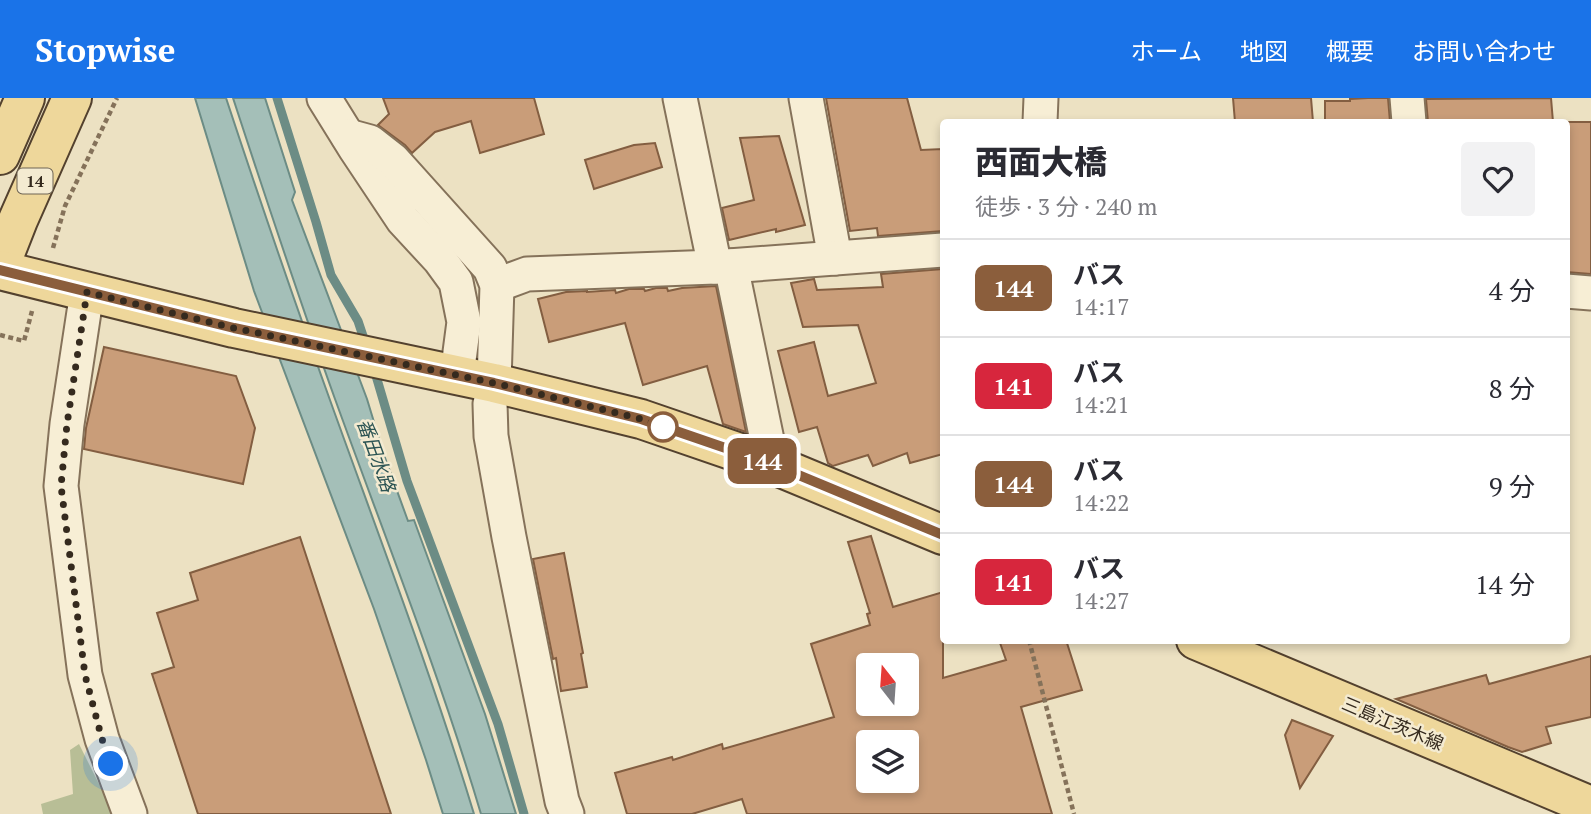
<!DOCTYPE html>
<html lang="ja">
<head>
<meta charset="utf-8">
<style>
  body { margin:0; font-family:"PT Serif","Noto Sans JP",serif; background:#f2f2f3; color:#2b2b33; height:100vh; display:flex; flex-direction:column; font-size:26px; white-space:nowrap }
  * { box-sizing:border-box; margin:0 }
  p { font-size:23px; color:#7c7c81 }
  .icon { flex:none; width:38px; height:38px; fill:none; stroke:currentColor; stroke-width:2; stroke-linecap:round; stroke-linejoin:round }
  .map { position:relative; flex:1; overflow:hidden }
  .details { position:absolute; left:940px; top:21px; width:630px; height:525px; display:flex; flex-direction:column; background:#fff; border-radius:7px; box-shadow:0 4px 10px #0003 }
  .details>* { flex:none }
  .badge { padding:0 14px; border-radius:10px; font-size:24px; line-height:46px }
  .needle { width:46px; rotate:343deg }
  .buttons { position:absolute; left:856px; top:555px; display:grid; gap:14px }
  .buttons a { display:grid; place-items:center; width:63px; height:63px; border-radius:7px; background:#fff; box-shadow:0 4px 10px #0003; font-size:35px }
  .you { position:absolute; width:35px; height:35px; margin:-18px; border:5px solid #fff; border-radius:50%; background:#1a73e8; box-shadow:0 0 0 10px #1a73e833 }
  .map>.badge { position:absolute; translate:-50% -50%; box-shadow:0 0 0 4px #fff }
  .round { display:grid; place-items:center; flex:none; width:74px; height:74px; border-radius:7px; background:#f2f2f3 }
  .overview { display:flex; align-items:center; justify-content:space-between; height:119px; padding:0 35px }
  h1 { font-size:33px; font-weight:800; line-height:52px }
  ul { padding:0; list-style:none }
  li { display:flex; align-items:center; gap:21px; height:98px; padding:0 35px; border-top:2px solid #e1e1e2 }
  li div { flex:1 }
  li b { display:block; font-size:26px }
  li em { font-style:normal }
  li .badge { min-width:77px; font-weight:700; text-align:center }
  header { display:flex; align-items:center; gap:42px; box-sizing:border-box; height:98px; padding:0 35px; background:#1a73e8; color:#fff }
  header strong { font-size:33px }
  nav { display:flex; gap:38px; margin-inline-start:auto; font-size:24px }
  .map>svg:first-child { display:block }
  .cemetery { fill:#b8be96 }
  .water { fill:#a4bfb8; stroke:#6c8c85; stroke-width:2 }
  .lines { fill:none; stroke-linecap:round; stroke-linejoin:round }
  .stream { stroke:#6c8c85; stroke-width:9 }
  .building { fill:#c99d79; stroke:#835e41; stroke-width:2; fill-rule:evenodd }
  .minor-casing { stroke:#85725a; stroke-width:37 }
  .major-casing { stroke:#53412e; stroke-width:42 }
  .path { stroke:#85725a; stroke-width:4.5; stroke-dasharray:5 3.5; stroke-linecap:butt }
  .minor { stroke:#f7eed5; stroke-width:33 }
  .major { stroke:#eed79b; stroke-width:38 }
  .line-casing { stroke:#fff; stroke-width:16 }
  .line { stroke:#8b5e3c; stroke-width:10 }
  .walk { stroke:#352a1e; stroke-width:7; stroke-dasharray:0 12.6 }
  .stop-dot { fill:#fff; stroke:#8b5e3c; stroke-width:3.5 }
  .labels { text-anchor:middle; dominant-baseline:central; stroke-width:5; stroke-linejoin:round; paint-order:stroke }
  .shield { fill:#f4ebd1; stroke:#6e6454; stroke-width:2 }
  .shield-label { font-size:16px; font-weight:bold; fill:#352a1e }
  .street-label { font-size:18px; fill:#352a1e; stroke:#f4ebd1 }
  .water-label { font-size:19px; font-style:italic; fill:#2d5554; stroke:#f4ebd1 }
</style>
</head>
<body>
<header>
<strong>Stopwise</strong>
<nav><a>ホーム</a><a>地図</a><a>概要</a><a>お問い合わせ</a></nav>
</header>
<div class="map">
<svg width="1591" height="716" viewBox="0 0 1591 716">
  <rect width="100%" height="100%" fill="#ece1c2"/>
  <polygon class="cemetery" points="79,646 114,716 43,716 41,706 73,696 70,652"/>
  <g class="water">
    <path d="M195 0H226C261 106 297 211 335 316 383 449 433 581 474 716H443L426 662 374 511 254 193Z"/>
    <path d="M233 0H265L295 94 292 102 367 301 384 357 408 423 414 422 485 616 516 716H481C439 575 385 439 335 301 299 201 266 101 233 0Z"/>
  </g>
  <g class="lines">
    <g class="stream">
      <polyline points="277,0 316,124 331,177 358,223 366,247"/>
      <polyline points="374,271 407,383 498,626 524,716"/>
    </g>
  </g>
  <g class="building">
    <polygon points="383,0 534,0 544,36 480,55 471,23 435,34 412,55 405,47 378,27 389,16"/>
    <polygon points="826,0 907,0 921,52 943,51 943,133 878,138 877,130 850,133"/>
    <polygon points="1233,0 1311,0 1313,24 1235,24"/>
    <polygon points="1368,0 1388,0 1390,24 1325,24 1325,3 1350,3 1350,1"/>
    <polygon points="1551,0 1553,24 1428,24 1426,1"/>
    <polygon points="1566,24 1591,24 1591,176 1566,174"/>
    <polygon points="779,38 805,127 776,134 776,131 729,142 722,110 754,102 740,40"/>
    <polygon points="655,45 662,69 594,91 585,62 634,47"/>
    <polygon points="943,171 943,356 910,365 907,355 873,368 868,357 833,368 828,365 817,329 799,334 778,253 814,244 828,298 876,285 858,227 803,229 791,185 814,181 817,192 883,189 881,176"/>
    <polygon points="716,188 746,334 723,326 707,268 643,287 625,225 549,244 538,201 566,194 587,193 587,194 615,192 616,195 629,191 644,191 645,193 656,190 667,190 668,193 682,190"/>
    <polygon points="104,249 236,278 255,330 243,386 84,351 86,330"/>
    <path d="M871 438 893 509 943 494V580L1006 562 999 542H1066L1082 592 1021 609 1052 716H747L742 701 692 716H627L615 675 672 659 673 662 722 646 723 651 834 619 811 546 870 527 867 516 870 515 848 444ZM868 567H906V606H868ZM868 644H906V682H868Z"/>
    <polygon points="300,439 391,716 198,716 152,576 174,569 157,515 198,502 190,475"/>
    <polygon points="564,455 583,555 581,556 587,589 561,593 556,560 553,561 533,461"/>
    <polygon points="1591,558 1591,619 1546,629 1551,645 1522,654 1508,649 1396,601 1486,577 1489,586"/>
    <polygon points="1292,622 1333,638 1300,690 1285,637"/>
  </g>
  <g class="lines">
    <defs>
      <g id="minor">
        <polyline points="324,0 355,50 403,122 440,162 456,184 464,224 457,277"/>
        <polyline points="680,0 715,169"/>
        <polyline points="806,0 835,160"/>
        <polyline points="1407,0 1409,24"/>
        <polyline points="1040,24 1041,0"/>
        <polyline points="348,38 370,44 393,62 490,170 497,187 494,285 490,306 491,338 509,439 562,703 567,716"/>
        <polyline points="731,168 772,366"/>
        <polyline points="497,187 527,176 715,169 943,152"/>
        <polyline points="1566,193 1591,195"/>
        <polyline points="87,194 67,326 61,388 85,577 102,641 130,716"/>
      </g>
      <g id="major">
        <polyline points="0,57 25,0"/>
        <polyline points="0,168 18,122 72,0"/>
        <polyline points="0,172 234,230 494,285 641,321 772,366 943,437"/>
        <polyline points="1196,542 1591,708"/>
      </g>
    </defs>
    <use href="#minor" class="minor-casing"/>
    <use href="#major" class="major-casing"/>
    <g class="path">
      <polyline points="53,150 65,108 117,0"/>
      <polyline points="0,237 24,243 32,213"/>
      <polyline points="1029,542 1074,716"/>
    </g>
    <use href="#minor" class="minor"/>
    <use href="#major" class="major"/>
  </g>
  <g class="lines">
    <defs>
      <polyline id="line" points="0,172 234,230 494,285 641,321 772,366 943,437"/>
    </defs>
    <use href="#line" class="line-casing"/>
    <use href="#line" class="line"/>
    <polyline class="walk" points="111,666 102,641 85,577 61,388 67,326 87,194 234,230 494,285 641,321 667,330 663,329"/>
  </g>
  <circle class="stop-dot" cx="663" cy="329" r="14"/>
  <g class="labels">
    <rect class="shield" x="17.5" y="70.5" width="35" height="25" rx="5"/>
    <g class="shield-label">
      <text x="35" y="83">14</text>
    </g>
    <g class="street-label">
      <text transform="translate(1393 625) rotate(23)">三島江茨木線</text>
    </g>
    <g class="water-label">
      <text transform="translate(377 357) rotate(70)">番田水路</text>
    </g>
  </g>
</svg>
<div class="buttons">
<a><svg class="needle" viewBox="-14 -14 28 28"><path d="M0-13l5 13h-10z" fill="#e53935"/><path d="M0 13l5-13h-10z" fill="#7c7c81"/></svg></a>
<a><svg class="icon" aria-label="layers" viewBox="0 0 24 24"><path d="M12 4l9 5-9 5-9-5zM3 14l9 5 9-5"/></svg></a>
</div>
<div class="you" style="left:111px;top:666px"></div>
<b class="badge" style="left:762px;top:363px;background:#8b5e3c;color:#fff">144</b>
<section class="details">
<div class="overview"><div><h1>西面大橋</h1><p>徒歩 · 3 分 · 240 m</p></div><a class="round"><svg class="icon" aria-label="heart" viewBox="0 0 24 24"><path d="M12 20l-8-8c-3-5 5-10 8-4 3-6 11-1 8 4z"/></svg></a></div>
<ul>
<li><span class="badge" style="background:#8b5e3c;color:#fff">144</span><div><b>バス</b><p>14:17</p></div><em>4 分</em></li>
<li><span class="badge" style="background:#d7263d;color:#fff">141</span><div><b>バス</b><p>14:21</p></div><em>8 分</em></li>
<li><span class="badge" style="background:#8b5e3c;color:#fff">144</span><div><b>バス</b><p>14:22</p></div><em>9 分</em></li>
<li><span class="badge" style="background:#d7263d;color:#fff">141</span><div><b>バス</b><p>14:27</p></div><em>14 分</em></li>
</ul>
</section>
</div>
</body>
</html>
